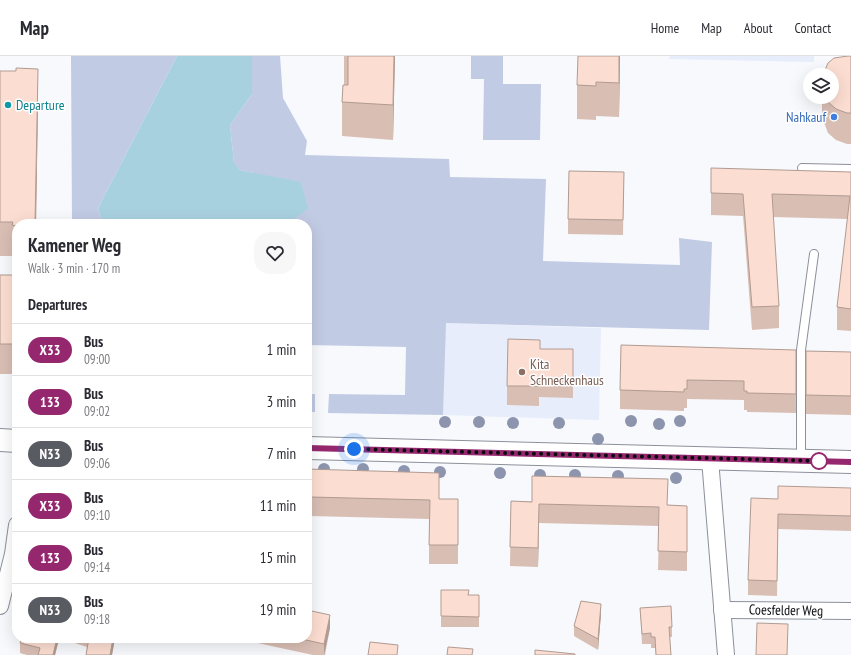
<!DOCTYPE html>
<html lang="en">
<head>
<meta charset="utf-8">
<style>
  body { margin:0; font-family:"PT Sans Narrow",sans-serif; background:#f7f7f7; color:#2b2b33; height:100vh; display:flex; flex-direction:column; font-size:15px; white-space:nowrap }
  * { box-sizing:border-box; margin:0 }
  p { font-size:13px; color:#7c7c81 }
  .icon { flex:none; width:22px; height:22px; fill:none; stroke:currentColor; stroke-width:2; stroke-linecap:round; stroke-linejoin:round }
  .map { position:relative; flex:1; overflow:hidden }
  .sheet { position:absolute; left:12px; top:163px; width:300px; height:424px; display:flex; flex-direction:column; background:#fff; border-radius:16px; box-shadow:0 4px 16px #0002 }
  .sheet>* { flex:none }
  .badge { padding:0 8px; border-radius:13px; font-size:14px; line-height:26px }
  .tools { position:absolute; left:803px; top:12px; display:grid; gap:8px }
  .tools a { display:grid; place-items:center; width:36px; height:36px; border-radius:50%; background:#fff; box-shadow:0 4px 16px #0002; font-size:20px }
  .you { position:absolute; width:20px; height:20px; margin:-10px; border:3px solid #fff; border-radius:50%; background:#1a73e8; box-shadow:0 0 0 6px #1a73e833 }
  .map>.badge { position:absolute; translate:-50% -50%; box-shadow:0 0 0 2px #fff }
  h2 { padding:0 16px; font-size:15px; line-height:36px }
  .round { display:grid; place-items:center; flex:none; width:42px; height:42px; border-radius:16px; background:#f7f7f7 }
  .headline { display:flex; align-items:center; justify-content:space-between; height:68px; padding:0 16px }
  h1 { font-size:19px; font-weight:700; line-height:30px }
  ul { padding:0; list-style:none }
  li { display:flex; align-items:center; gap:12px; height:52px; padding:0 16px; border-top:1px solid #e1e1e2 }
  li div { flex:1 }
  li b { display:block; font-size:15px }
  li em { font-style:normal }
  li .badge { min-width:44px; font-weight:700; text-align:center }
  header { display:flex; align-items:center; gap:24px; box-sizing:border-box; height:56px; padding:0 20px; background:#fff; border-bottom:1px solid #e1e1e2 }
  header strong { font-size:19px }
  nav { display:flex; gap:22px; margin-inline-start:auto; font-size:14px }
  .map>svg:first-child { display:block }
  .built { fill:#e8edfc }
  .green { fill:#c2cbe4 }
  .water { fill:#a8d1e0 }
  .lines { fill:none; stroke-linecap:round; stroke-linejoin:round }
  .service-casing { stroke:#8c909a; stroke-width:10 }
  .minor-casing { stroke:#8c909a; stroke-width:18 }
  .secondary-casing { stroke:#8c909a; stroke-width:24 }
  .service { stroke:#fff; stroke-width:8 }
  .minor { stroke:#fff; stroke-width:16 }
  .secondary { stroke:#fff; stroke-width:22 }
  .tree { fill:#8c94ae }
  .wall { fill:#d9beb4 }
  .shaded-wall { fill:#b09b92 }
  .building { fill:#fcddd1; stroke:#b09b92 }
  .line-casing { stroke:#fff; stroke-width:9 }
  .line { stroke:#95276e; stroke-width:6 }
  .walk { stroke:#0b0c10; stroke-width:4; stroke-dasharray:0 7.2 }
  .culture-dot { fill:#0f9aa8; stroke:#fff; stroke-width:1.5 }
  .shop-dot { fill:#3f7fe0; stroke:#fff; stroke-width:1.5 }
  .education-dot { fill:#8d6e63; stroke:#fff; stroke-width:1.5 }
  .stop-dot { fill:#fff; stroke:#95276e; stroke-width:2 }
  .labels { text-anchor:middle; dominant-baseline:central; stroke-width:3; stroke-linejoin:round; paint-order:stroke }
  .culture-label { font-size:14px; fill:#0d838f; stroke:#fff; text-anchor:start }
  .shop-label { font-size:14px; fill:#366cbe; stroke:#fff; text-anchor:end }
  .education-label { font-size:14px; fill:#785e54; stroke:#fff; text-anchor:start }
  .street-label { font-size:14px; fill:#0b0c10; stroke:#fff }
</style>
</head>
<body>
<header>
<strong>Map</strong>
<nav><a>Home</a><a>Map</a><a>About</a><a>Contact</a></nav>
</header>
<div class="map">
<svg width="851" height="599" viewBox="0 0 851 599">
  <rect width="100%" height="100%" fill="#f7f9fd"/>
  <g class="built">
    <polygon points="670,0 814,0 814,6 669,3"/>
    <polygon points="445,267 601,272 599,364 443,359"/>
  </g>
  <g class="green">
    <polygon points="71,0 177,0 98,152 103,168 72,168"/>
    <polygon points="252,0 280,0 283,42 307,85 305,99 449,103 450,121 546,123 543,205 680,209 679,182 712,186 709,274 446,267 443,359 328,357 329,338 405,339 406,291 307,289 307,168 288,168 307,153 301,127 240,114 234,108 230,69 252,38"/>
    <polygon points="471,0 503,0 503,28 541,28 540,84 483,84 484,23 471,23"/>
    <rect x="307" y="338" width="8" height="18"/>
  </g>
  <polygon class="water" points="177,0 252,0 252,38 230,69 234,107 240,114 301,126 308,153 288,168 103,168 98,152"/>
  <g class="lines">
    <defs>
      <g id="service">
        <polyline points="802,112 851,113"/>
        <polyline points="801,404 801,294 814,198"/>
      </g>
      <g id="minor">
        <polyline points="710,403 726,599"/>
        <polyline points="0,550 13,498 17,469"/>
        <polyline points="722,554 851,555"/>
      </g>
      <g id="secondary">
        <polyline points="0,384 17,385"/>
        <polyline points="307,392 851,406"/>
      </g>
    </defs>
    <use href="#service" class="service-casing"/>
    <use href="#minor" class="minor-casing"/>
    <use href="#secondary" class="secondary-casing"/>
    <use href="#service" class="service"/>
    <use href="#minor" class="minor"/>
    <use href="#secondary" class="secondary"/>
  </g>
  <g class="tree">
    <circle cx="631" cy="365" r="6"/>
    <circle cx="680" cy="365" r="6"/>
    <circle cx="445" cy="366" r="6"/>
    <circle cx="479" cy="366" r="6"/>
    <circle cx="513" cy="367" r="6"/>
    <circle cx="559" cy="367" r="6"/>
    <circle cx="659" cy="368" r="6"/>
    <circle cx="598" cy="383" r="6"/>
    <circle cx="324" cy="413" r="6"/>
    <circle cx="363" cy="413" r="6"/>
    <circle cx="404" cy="415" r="6"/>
    <circle cx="440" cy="416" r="6"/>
    <circle cx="500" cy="417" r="6"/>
    <circle cx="540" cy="419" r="6"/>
    <circle cx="575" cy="419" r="6"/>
    <circle cx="618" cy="420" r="6"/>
    <circle cx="676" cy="422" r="6"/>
  </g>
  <g class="wall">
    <polygon points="344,0 395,0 393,84 342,80 342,46 344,29"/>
    <polygon points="620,0 619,61 596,60 596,64 577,63 577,29"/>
    <polygon points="851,0 851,88 847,88 836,84 828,77 822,61 822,41 832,41"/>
    <polygon points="0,15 38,47 36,168 17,168 17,204 12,203 12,200 0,200"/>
    <polygon points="624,116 623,179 568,178 568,163"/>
    <polygon points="851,116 851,275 837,274 837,251 848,163 773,161 779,250 779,272 752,274 743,160 711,159 711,137"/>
    <rect x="0" y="219" width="17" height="99"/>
    <polygon points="540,293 573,312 573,342 539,341 539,350 507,349 507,330"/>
    <polygon points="796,294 796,357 747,356 747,354 744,354 744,344 687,343 687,352 684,352 684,355 620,353 620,334"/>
    <polygon points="806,295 851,296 851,359 806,358"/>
    <polygon points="307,413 439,443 458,443 458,508 429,508 429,463 310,460 309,504 307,504"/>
    <polygon points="851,432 851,475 778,473 777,540 748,539 748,524 778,443"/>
    <polygon points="511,445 687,450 687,515 658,514 659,470 539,467 538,511 510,510"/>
    <polygon points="441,534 469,539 479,539 479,571 441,571"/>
    <polygon points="640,552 672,571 672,581 669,581 671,599 656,599 655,592 651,592 651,588 642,588"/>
    <polygon points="601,558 598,594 574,580 574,570"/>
    <polygon points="330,572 325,599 313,599 235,582 307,582"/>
    <polygon points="58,582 58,587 55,599 27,599 20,597 20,587"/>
    <polygon points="59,582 114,582 114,588 112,599 86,599 87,591"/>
  </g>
  <g class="shaded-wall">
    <polygon points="394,0 395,0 393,84 393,49"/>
    <polygon points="619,0 620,0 619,61"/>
    <polygon points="38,13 38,47 36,168 35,168"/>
    <polygon points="310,441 310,460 309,504 309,485"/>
    <polygon points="539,448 539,467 538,511 538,492"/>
    <polygon points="601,548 601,558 598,594 598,583"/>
    <polygon points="330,559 330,572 324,599 324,588"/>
    <polygon points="57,582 58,582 58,587 55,599 53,599"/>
    <polygon points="113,582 114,582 114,588 112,599 110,599"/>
  </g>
  <g class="building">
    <polygon points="348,0 394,0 393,49 342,46 343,29 348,29"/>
    <polygon points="578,0 619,0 619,27 596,26 596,30 577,29"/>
    <polygon points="848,0 851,0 851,57 847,57 836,53 828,46 826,41 832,41 832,19 823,19 828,7 834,2"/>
    <polygon points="16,12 38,13 35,168 17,168 17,170 12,169 13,166 0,166 0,15 16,15"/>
    <polygon points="711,112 851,116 851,253 837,251 850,140 772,138 779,250 752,251 743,138 711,137"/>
    <polygon points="569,115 624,116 623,164 568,163"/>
    <rect x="0" y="219" width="17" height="69"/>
    <polygon points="508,283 540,284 540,293 573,293 573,323 539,322 539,330 507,330"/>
    <polygon points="621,289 796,294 796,338 747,337 747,335 744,335 744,325 687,324 687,333 684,333 684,336 620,334"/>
    <polygon points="806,295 851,296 851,340 806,339"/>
    <polygon points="307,413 439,417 439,443 458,443 458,489 429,489 430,444 310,441 309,485 307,485"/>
    <polygon points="532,420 668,423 667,449 687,450 687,496 658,495 659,451 539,448 538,492 510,491 511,445 532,446"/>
    <polygon points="778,430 851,432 851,460 778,458 777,525 748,524 751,442 778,443"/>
    <polygon points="441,534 469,534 468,539 479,539 479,561 441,560"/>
    <polygon points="581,545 601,548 598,583 574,570"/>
    <polygon points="671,550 672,571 669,571 671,599 656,599 655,581 651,581 651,577 642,578 640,552"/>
    <polygon points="307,554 330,559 324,588 297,582 307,582"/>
    <polygon points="757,567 788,568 787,599 756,599"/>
    <polygon points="22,582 57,582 53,599 38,599 40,592 20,587"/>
    <polygon points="89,582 113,582 110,599 86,599"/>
    <polygon points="370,586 398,589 397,599 368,599"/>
    <polygon points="448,591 473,593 472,599 447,599"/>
    <polygon points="535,594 575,598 575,599 535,599"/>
  </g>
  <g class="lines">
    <defs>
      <polyline id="line" points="307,392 851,406"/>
    </defs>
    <use href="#line" class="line-casing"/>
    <use href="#line" class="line"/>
    <polyline class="walk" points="354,393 819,405"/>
  </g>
  <circle class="culture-dot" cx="8" cy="49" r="4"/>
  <circle class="shop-dot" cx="834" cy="61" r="4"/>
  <circle class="education-dot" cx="522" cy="316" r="4"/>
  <circle class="stop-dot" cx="819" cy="405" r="8"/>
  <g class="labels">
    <g class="culture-label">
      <text x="16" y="49">Departure</text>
    </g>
    <g class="shop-label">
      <text x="826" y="61">Nahkauf</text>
    </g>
    <g class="education-label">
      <text x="530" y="308">Kita<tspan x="530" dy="16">Schneckenhaus</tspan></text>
    </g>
    <g class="street-label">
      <text transform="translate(786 554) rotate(1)">Coesfelder Weg</text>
    </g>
  </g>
</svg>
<div class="tools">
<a><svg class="icon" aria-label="layers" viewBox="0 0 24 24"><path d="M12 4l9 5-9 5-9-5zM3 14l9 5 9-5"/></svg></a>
</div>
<div class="you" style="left:354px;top:393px"></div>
<section class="sheet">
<div class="headline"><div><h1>Kamener Weg</h1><p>Walk · 3 min · 170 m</p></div><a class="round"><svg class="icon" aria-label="heart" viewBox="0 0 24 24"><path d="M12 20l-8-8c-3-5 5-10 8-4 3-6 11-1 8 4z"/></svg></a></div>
<h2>Departures</h2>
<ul>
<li><span class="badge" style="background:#95276e;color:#fff">X33</span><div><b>Bus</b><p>09:00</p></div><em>1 min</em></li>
<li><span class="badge" style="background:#95276e;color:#fff">133</span><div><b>Bus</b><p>09:02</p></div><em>3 min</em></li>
<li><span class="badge" style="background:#595b62;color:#fff">N33</span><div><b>Bus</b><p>09:06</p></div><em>7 min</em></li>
<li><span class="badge" style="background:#95276e;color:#fff">X33</span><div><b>Bus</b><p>09:10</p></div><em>11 min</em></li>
<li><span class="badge" style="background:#95276e;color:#fff">133</span><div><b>Bus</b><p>09:14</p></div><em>15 min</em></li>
<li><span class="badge" style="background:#595b62;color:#fff">N33</span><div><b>Bus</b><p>09:18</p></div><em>19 min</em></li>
</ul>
</section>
</div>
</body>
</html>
